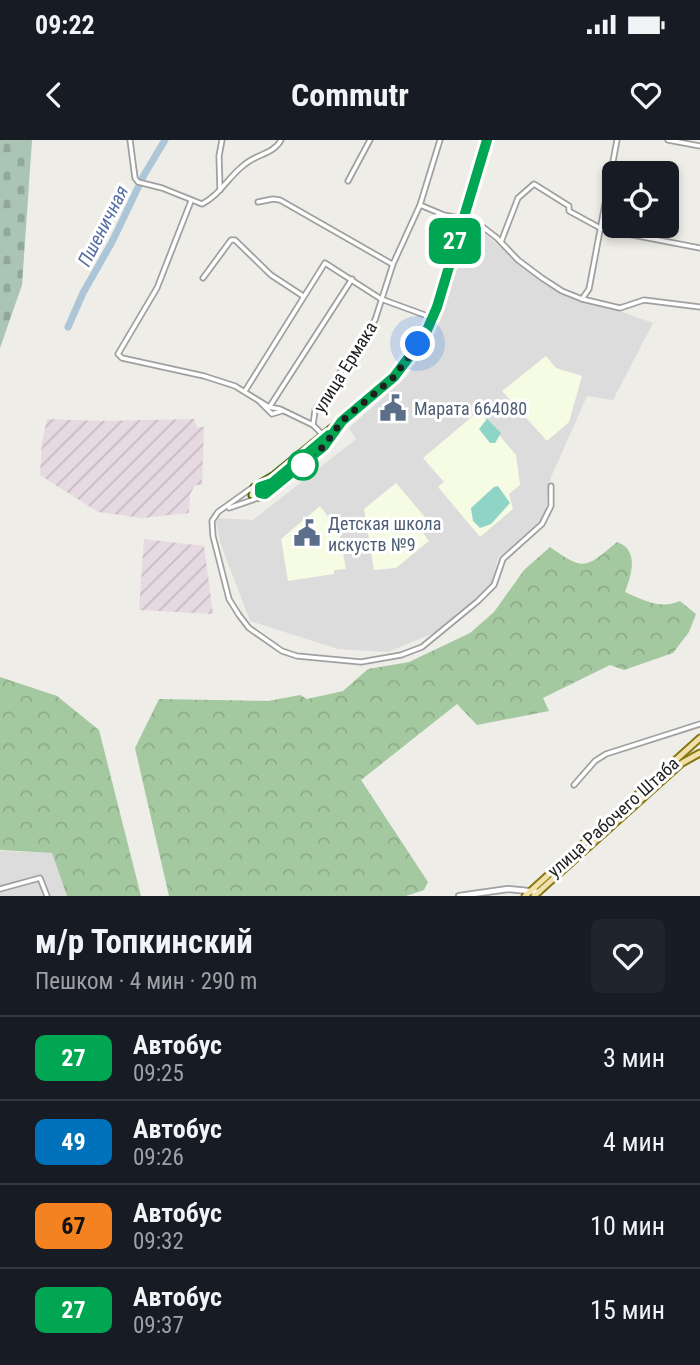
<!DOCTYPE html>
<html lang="ru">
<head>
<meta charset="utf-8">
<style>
  body { margin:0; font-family:"Roboto Condensed",sans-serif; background:#20242c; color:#f1f3f6; height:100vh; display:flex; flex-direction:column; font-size:26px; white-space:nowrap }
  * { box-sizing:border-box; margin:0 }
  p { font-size:23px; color:#9ea1a6 }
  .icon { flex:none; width:38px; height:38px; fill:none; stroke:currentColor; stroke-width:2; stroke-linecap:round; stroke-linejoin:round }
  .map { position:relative; height:756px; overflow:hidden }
  .sheet { display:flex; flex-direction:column; background:#171b24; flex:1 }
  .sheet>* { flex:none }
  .badge { padding:0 14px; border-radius:10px; font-size:24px; line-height:46px }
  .controls { position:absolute; left:602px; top:21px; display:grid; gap:14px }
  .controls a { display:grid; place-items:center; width:77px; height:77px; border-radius:10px; background:#171b24; box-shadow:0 4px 10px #0003; font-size:35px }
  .you { position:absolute; width:35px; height:35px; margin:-18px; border:5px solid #fff; border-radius:50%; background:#1a73e8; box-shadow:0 0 0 10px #1a73e833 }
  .map>.badge { position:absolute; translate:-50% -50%; box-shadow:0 0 0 4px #fff }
  .round { display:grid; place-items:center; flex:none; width:74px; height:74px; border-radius:10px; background:#20242c }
  .head { display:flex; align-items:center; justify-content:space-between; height:119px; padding:0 35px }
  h1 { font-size:33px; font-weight:700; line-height:52px }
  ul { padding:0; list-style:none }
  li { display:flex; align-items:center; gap:21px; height:84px; padding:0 35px; border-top:2px solid #363941 }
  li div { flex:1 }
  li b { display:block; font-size:26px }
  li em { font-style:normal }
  li .badge { min-width:77px; font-weight:700; text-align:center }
  .status { display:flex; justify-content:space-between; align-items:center; height:49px; padding:0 35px; background:#171b24; direction:ltr }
  .status svg { height:19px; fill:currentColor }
  header { display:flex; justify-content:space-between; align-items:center; height:91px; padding:0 35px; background:#171b24; font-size:32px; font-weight:700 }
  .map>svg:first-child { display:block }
  .residential { fill:#dddcdc }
  .industrial { fill:url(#industrial-furrows) }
  .education { fill:#f6fbe3 }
  .forest { fill:url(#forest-crowns) }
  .cemetery { fill:url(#cemetery-stones) }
  .pitch { fill:#8ed4c7 }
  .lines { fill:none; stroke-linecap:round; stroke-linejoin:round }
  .river { stroke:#acc5d7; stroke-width:7 }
  .minor-casing { stroke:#a0a0a0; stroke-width:7 }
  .tertiary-casing { stroke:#a0a0a0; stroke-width:8 }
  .secondary-casing { stroke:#4f6a12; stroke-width:9 }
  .primary-casing { stroke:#887812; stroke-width:9 }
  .minor { stroke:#fff; stroke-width:3.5 }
  .tertiary { stroke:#fff; stroke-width:4.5 }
  .secondary { stroke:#e6f2c1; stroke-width:5 }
  .primary { stroke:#f1e0a9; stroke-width:5 }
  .line-casing { stroke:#fff; stroke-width:16 }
  .line { stroke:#00a651; stroke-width:10 }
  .walk { stroke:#1f1f1f; stroke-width:7; stroke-dasharray:0 12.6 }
  .stop-dot { fill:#fff; stroke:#00a651; stroke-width:3.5 }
  .labels { text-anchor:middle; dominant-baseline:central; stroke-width:6; stroke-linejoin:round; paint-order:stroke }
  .street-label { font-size:18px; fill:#1f1f1f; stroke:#fff }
  .service-label { font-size:18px; fill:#4e5e75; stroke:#fff; text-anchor:start }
  .water-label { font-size:19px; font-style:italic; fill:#576ea3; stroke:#fff }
</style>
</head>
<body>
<div class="status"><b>09:22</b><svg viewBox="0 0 49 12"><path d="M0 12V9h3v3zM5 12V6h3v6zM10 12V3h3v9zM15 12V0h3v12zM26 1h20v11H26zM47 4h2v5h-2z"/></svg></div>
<header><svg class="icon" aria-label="back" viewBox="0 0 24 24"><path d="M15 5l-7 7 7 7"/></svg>Commutr<svg class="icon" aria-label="heart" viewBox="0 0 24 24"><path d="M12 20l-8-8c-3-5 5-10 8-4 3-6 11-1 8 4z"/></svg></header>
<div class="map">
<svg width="700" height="756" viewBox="0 0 700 756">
  <defs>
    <pattern id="industrial-furrows" width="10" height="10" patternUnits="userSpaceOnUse" patternTransform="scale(1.75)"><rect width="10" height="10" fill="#e7d9e2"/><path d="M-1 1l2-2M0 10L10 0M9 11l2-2" fill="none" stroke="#c6bac1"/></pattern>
    <pattern id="forest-crowns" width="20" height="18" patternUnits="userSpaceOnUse" patternTransform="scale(1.75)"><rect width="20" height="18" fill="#a4c9a0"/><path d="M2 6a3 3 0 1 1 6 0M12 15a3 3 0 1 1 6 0" fill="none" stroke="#8dac89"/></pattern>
    <pattern id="cemetery-stones" width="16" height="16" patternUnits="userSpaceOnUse" patternTransform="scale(1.75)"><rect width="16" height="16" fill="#aac5b4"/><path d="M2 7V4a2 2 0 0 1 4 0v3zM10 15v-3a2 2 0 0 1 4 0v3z" fill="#92a99a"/></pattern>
  </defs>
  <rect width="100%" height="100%" fill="#efede7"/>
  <g class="residential">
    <polygon points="472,83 545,145 653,183 613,260 587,256 551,337 544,378 498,418 491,445 436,492 388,512 338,509 250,481 221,405 216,383 219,378 253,380 356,299 349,288 407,236 440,180"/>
    <polygon points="0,711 52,713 67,756 0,756"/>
  </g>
  <g class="industrial">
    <polygon points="47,279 100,281 194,279 197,287 204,287 202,345 195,345 190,354 189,373 142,378 98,372 40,335 42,302"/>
    <polygon points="144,399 204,406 213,474 139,470"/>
  </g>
  <g class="education">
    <polygon points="546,216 556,228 582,236 569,282 547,301 502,251"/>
    <polygon points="479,271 516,315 520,345 509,354 513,369 480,397 438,347 444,342 423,318"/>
    <polygon points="396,343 429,382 420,389 429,401 396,428 374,430 364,369"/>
    <polygon points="320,366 339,391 346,429 334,430 334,434 288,441 281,399"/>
  </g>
  <g class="forest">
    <path d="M617 402C640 410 631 436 625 452 644 460 660 470 680 461L696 474 689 492 673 513 624 530 610 525 543 558 549 571 477 585 457 564 361 640 428 742 424 750 406 756H169L135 608 159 559 268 561 300 555 307 559 343 551 368 529 409 522 470 493 494 472 524 430 550 407C584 431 585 429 617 402Z"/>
    <polygon points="0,537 57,556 99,590 141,756 67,756 52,713 0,710"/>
  </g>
  <polygon class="cemetery" points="0,0 32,0 22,145 0,208"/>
  <g class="pitch">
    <polygon points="487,279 501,293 495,303 490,303 479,289"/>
    <polygon points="498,346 510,363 491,384 480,388 473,381 471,368 494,347"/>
  </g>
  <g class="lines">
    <polyline class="river" points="68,187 83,153 112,102 144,35 165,0"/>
    <defs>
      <g id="minor">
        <path d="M130 0 135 38 138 42 162 48 202 64C220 55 228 37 244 25 256 14 274 14 281 0"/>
        <polyline points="668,0 700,6"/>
        <polyline points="348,41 370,0"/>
        <polyline points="220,50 219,16 222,0"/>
        <polyline points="191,61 157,148 118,214 122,218 204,236 235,246 269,267 280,269 313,285"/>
        <polyline points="258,62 273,59 280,60 392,124"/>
        <polyline points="420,65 444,75 475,81 497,98 518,120 542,138 562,151 582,159 620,168 644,160 700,167"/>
        <polyline points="501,102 518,58 534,44 569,66 569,71 602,89 700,108"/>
        <polyline points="203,138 231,100 235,100 271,135 303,156"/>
        <polyline points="582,159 589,149 617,0"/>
        <polyline points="245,251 325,123 381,159 433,178"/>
        <polyline points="260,262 272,274 282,271"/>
        <polyline points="270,266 352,139"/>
        <polyline points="322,294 313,285 315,270 375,180 393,124 420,65 440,0"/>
        <polyline points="253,347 218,372 212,381 213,396 229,459 239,475 249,488 282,511 297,516 361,522 401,515 422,507 478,461 494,445 503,419 542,384 551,366 551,346"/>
        <polyline points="229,368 258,358"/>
        <polyline points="574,645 595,621 606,614 700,584"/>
        <polyline points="0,749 40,738 47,756"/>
      </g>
      <polyline id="tertiary" points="459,756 508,749 539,752"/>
      <path id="secondary" d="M342 281C322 312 294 332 265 354L259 357 252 355 254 347 274 335 394 237 424 197 437 167 487 0"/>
      <g id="primary">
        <polyline points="525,756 700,598"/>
        <polyline points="534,756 682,623 700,613"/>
      </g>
    </defs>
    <use href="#minor" class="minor-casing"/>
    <use href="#tertiary" class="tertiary-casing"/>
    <use href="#secondary" class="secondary-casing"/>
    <use href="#primary" class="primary-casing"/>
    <use href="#minor" class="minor"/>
    <use href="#tertiary" class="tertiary"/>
    <use href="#secondary" class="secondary"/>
    <use href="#primary" class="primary"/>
  </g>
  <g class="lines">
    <defs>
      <polyline id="line" points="329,295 272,343 260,347 260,353 265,354 324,306 342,281 394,237 424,197 437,167 487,0"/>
    </defs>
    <use href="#line" class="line-casing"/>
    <use href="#line" class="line"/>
    <polyline class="walk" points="303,325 324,306 342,281 394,237 418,204"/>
  </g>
  <defs>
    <symbol id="civic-bare" viewBox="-9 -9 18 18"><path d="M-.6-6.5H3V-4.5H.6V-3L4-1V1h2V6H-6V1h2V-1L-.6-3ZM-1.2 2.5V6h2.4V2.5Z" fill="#5c6f8a" stroke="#fff" stroke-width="2.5" paint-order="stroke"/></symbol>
  </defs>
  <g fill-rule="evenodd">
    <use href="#civic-bare" x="374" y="249" width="38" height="38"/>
    <use href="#civic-bare" x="288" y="374" width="38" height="38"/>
  </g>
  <circle class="stop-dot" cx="303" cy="325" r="14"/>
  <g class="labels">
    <g class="street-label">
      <text transform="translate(345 227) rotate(-58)">улица Ермака</text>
      <text transform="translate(613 677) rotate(-42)">улица Рабочего Штаба</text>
    </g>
    <g class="service-label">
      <text x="414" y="268">Марата 664080</text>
      <text x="328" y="383">Детская школа<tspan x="328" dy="21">искуств №9</tspan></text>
    </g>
    <g class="water-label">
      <text transform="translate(103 86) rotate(-63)">Пшеничная</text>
    </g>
  </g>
</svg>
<div class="controls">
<a><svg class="icon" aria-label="locate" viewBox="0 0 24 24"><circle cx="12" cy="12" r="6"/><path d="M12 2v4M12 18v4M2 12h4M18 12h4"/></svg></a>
</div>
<div class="you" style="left:418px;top:204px"></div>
<b class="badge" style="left:455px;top:101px;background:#00a651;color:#fff">27</b>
</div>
<section class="sheet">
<div class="head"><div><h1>м/р Топкинский</h1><p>Пешком · 4 мин · 290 m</p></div><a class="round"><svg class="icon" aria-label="heart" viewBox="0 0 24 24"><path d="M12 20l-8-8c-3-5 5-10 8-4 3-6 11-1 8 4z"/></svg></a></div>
<ul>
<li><span class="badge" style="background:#00a651;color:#fff">27</span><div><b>Автобус</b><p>09:25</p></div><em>3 мин</em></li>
<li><span class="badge" style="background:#0072bc;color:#fff">49</span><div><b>Автобус</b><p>09:26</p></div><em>4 мин</em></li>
<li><span class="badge" style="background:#f58220;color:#111">67</span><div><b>Автобус</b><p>09:32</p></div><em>10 мин</em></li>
<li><span class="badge" style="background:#00a651;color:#fff">27</span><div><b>Автобус</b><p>09:37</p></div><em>15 мин</em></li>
</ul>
</section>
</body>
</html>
